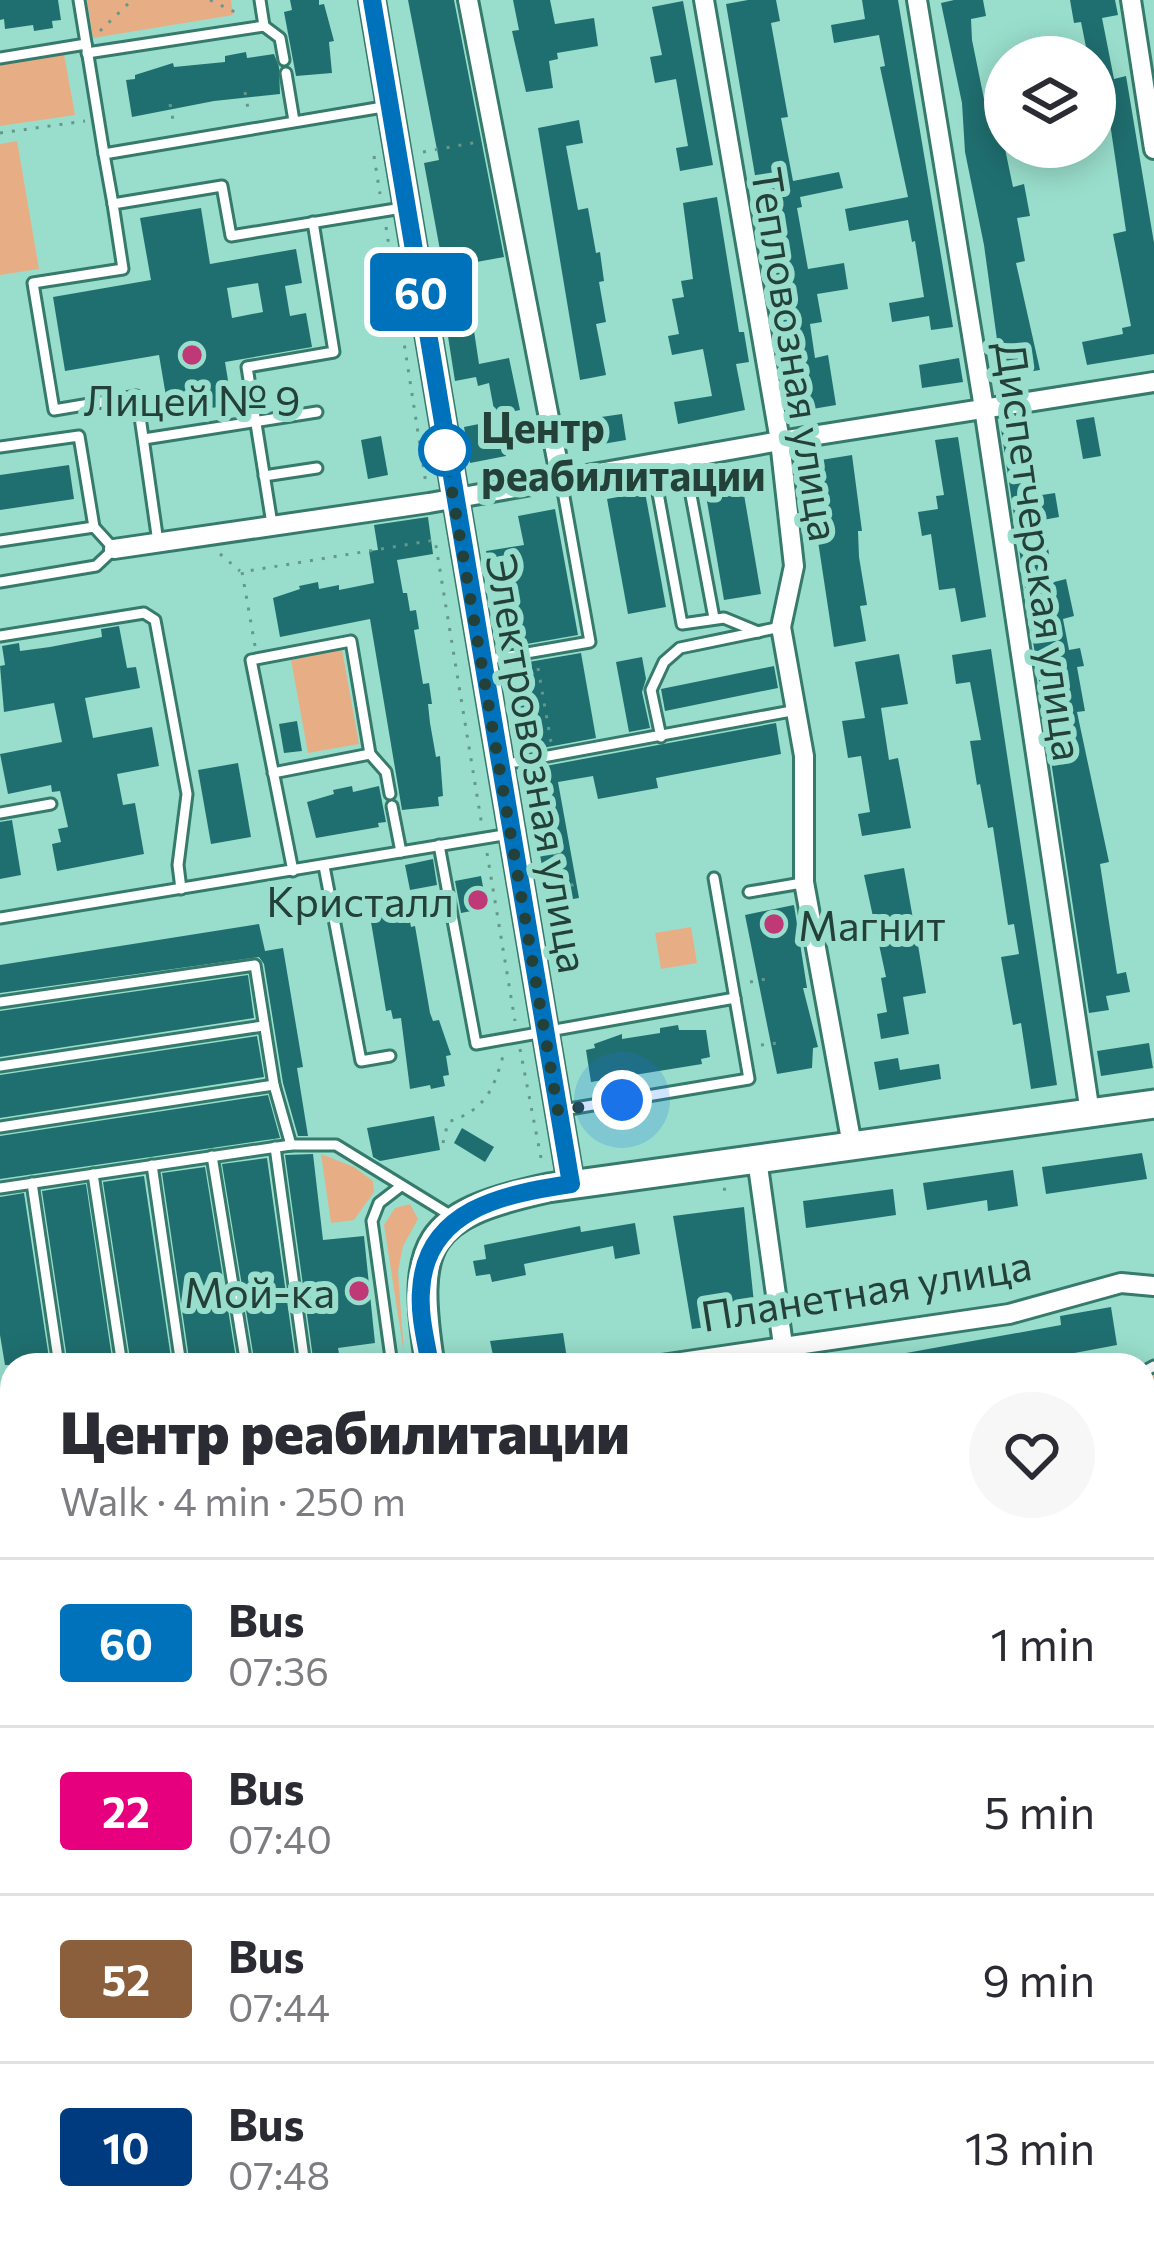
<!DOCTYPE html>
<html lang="en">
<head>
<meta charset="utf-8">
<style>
  body { margin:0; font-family:Commissioner,sans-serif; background:#f7f7f7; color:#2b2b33; height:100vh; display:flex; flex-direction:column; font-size:45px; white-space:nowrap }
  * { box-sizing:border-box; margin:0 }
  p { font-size:39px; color:#7c7c81 }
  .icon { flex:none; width:66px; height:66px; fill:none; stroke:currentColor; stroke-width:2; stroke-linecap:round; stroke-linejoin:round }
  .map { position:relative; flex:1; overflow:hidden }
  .details { position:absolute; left:0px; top:1353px; width:1155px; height:903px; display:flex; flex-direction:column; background:#fff; border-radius:36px 36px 0 0; box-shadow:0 6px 30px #0003 }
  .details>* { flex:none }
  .badge { padding:0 24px; border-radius:9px; font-size:42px; line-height:78px }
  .buttons { position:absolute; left:984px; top:36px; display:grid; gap:24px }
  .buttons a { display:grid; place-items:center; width:132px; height:132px; border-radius:50%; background:#fff; box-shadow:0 6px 30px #0003; font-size:60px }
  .you { position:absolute; width:60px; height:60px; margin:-30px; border:9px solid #fff; border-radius:50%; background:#1a73e8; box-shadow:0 0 0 18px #1a73e833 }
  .map>.badge { position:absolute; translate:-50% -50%; box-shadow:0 0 0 6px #fff }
  .round { display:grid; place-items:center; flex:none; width:126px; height:126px; border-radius:63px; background:#f7f7f7 }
  .head { display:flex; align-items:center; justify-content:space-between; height:204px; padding:0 60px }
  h1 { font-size:57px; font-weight:800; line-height:90px }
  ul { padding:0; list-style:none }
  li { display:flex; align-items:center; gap:36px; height:168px; padding:0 60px; border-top:3px solid #e1e1e2 }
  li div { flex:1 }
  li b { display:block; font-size:45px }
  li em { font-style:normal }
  li .badge { min-width:132px; font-weight:700; text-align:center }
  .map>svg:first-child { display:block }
  .green { fill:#e7ae85 }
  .building { fill:#206f70; fill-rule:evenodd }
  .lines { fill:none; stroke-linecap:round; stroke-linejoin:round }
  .service-casing { stroke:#357a6b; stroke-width:15 }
  .minor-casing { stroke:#357a6b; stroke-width:24 }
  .tertiary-casing { stroke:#357a6b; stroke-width:30 }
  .secondary-casing { stroke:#357a6b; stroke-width:33 }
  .path { stroke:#65988b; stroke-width:3; stroke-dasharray:3 9; stroke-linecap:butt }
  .service { stroke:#fff; stroke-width:9 }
  .minor { stroke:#fff; stroke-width:18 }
  .tertiary { stroke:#fff; stroke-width:24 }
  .secondary { stroke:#fff; stroke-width:27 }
  .line-casing { stroke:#fff; stroke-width:27 }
  .line { stroke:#0072bc; stroke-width:18 }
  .walk { stroke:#234039; stroke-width:12; stroke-dasharray:0 21.6 }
  .poi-dot { fill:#c03977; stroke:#99decc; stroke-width:4.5 }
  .stop-dot { fill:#fff; stroke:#0072bc; stroke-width:6 }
  .labels { text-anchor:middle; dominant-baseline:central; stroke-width:12; stroke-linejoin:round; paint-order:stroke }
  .street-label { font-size:42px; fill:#234039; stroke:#99decc }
  .poi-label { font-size:42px; fill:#234039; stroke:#99decc; text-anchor:end }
  .stop-label { font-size:42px; font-weight:bold; fill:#234039; stroke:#99decc; text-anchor:start }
</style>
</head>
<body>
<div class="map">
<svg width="1154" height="2255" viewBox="0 0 1154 2255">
  <rect width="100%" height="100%" fill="#99decc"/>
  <g class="green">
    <polygon points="87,0 231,0 233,15 93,38"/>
    <polygon points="64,54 75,115 0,126 0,64"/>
    <polygon points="17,141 39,269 0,275 0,144"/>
    <polygon points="342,650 359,744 308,753 291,660"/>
    <polygon points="691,927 697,963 661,969 655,933"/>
    <polygon points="321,1154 354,1167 373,1181 374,1192 354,1220 331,1223"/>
    <polygon points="410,1204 418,1219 403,1246 398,1271 404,1354 384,1225 395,1208"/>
    <polygon points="1154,1372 1154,2255 380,2255 368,2249 357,2255 0,2255 0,2022 12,2014 12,2244 1143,2244 1143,1377"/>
  </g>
  <g class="building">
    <polygon points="0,0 58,0 61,20 52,21 53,28 34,31 33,25 5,29 4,19 0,20"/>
    <polygon points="290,0 319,0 319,5 324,4 334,41 329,42 332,73 296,76 284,12 292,10"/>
    <polygon points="408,0 454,0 504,257 471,263 478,296 469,298 479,364 509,358 520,410 495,415 489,383 478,386 476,377 455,381 444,311 451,310 424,163 439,160"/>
    <polygon points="513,0 550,0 555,24 594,18 598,46 557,53 558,59 549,61 553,88 526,92 512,31 519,30"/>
    <polygon points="748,0 776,0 780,21 771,23 788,117 781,118 793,181 839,172 843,188 800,197 802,207 797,208 808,269 844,263 848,289 817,294 822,322 810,324 815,358 828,355 836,405 795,412 726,4"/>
    <polygon points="862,0 898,0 953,327 931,330 929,316 892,322 889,303 924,297 915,241 912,242 908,220 849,231 845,209 908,197 880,67 885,66 879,35 834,43 831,25 865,19"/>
    <polygon points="954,0 983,0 986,16 971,19 972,40 984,99 999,96 1005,124 1000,125 1013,187 1024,184 1030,216 1017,218 1025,261 1016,263 1040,370 1002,376 984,245 965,152 962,103 941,3"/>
    <polygon points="1070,0 1115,0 1118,15 1102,18 1114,79 1126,76 1154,243 1154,354 1087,365 1082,342 1123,334 1122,328 1131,326 1113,234 1126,231 1107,103 1099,104 1095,57 1088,57 1081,22 1074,23"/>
    <polygon points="683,1 713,165 680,171 676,148 688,146 676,79 655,83 650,57 662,55 652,7"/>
    <polygon points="246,52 247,58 274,54 279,67 280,94 214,101 132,117 126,80 135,79 135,75 173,63 174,67 225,62 225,56"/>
    <polygon points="579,120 583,143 566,146 578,210 588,208 596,253 600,252 604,281 599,282 606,322 596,324 606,375 580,380 538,128"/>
    <polygon points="717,197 739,332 744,332 749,362 736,364 745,410 678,424 674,402 712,396 703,349 672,355 668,336 679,334 672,299 684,297 681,281 693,279 683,203"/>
    <path d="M201 208 210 264 296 249 302 283 285 286 290 316 306 313 312 347 225 362 232 405 169 414 159 355 65 371 53 297 151 280 140 218ZM258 283 263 312 232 318 227 288Z"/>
    <polygon points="959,358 963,382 922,388 919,365"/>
    <polygon points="622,414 626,440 591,446 587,419"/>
    <polygon points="1094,417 1101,456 1083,459 1076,420"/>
    <polygon points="479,424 503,441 506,456 470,463 464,427"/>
    <polygon points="1023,426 1035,496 1055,493 1059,517 1043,520 1054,582 1066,579 1074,616 1063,619 1069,650 1080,648 1084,666 1077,667 1085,711 1077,712 1109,862 1100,864 1117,974 1126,972 1130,992 1106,996 1109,1010 1089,1013 1001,429"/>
    <polygon points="381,436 388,475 368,479 361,440"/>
    <polygon points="958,437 986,617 961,622 955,588 939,590 931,534 922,536 918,512 938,509 936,496 944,495 935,440"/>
    <polygon points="852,455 862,531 858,531 859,557 867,605 860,606 866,641 834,647 813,508 809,508 802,463"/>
    <polygon points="69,465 74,499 0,510 0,475"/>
    <polygon points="741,477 761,594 724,600 704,484"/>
    <polygon points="645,492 666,607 628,614 607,499"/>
    <polygon points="555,509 578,635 504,648 486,551 524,545 518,516"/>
    <polygon points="428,517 433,554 397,560 403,593 407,593 410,611 416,610 419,629 414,630 423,684 429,683 432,704 428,704 430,723 436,757 440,756 443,796 438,797 439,806 402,810 370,619 280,637 273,598 300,589 299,586 318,582 319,589 339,585 339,590 374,583 369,551 378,550 374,525"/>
    <polygon points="119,626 127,668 136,667 140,688 85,698 93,738 152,727 159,766 117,774 123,805 135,803 144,854 57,871 52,844 61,842 58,829 68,827 60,791 52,792 51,785 8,794 0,754 62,742 54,703 4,712 0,666 5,665 2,646 19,643 20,651 50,647 102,637 101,629"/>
    <polygon points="991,649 1057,1085 1031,1089 1021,1023 1013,1025 1005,980 1001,957 1019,954 1014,924 1008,925 993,827 988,828 980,784 977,785 970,741 981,740 970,682 956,684 952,655"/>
    <polygon points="581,653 596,738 521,752 505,666"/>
    <polygon points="899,654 908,704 881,708 889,760 898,758 911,828 862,836 858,814 870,812 861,756 848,758 842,721 865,718 855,662"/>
    <polygon points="642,657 646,679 642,692 650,728 629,732 616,662"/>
    <polygon points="774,666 778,688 665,711 661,689"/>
    <polygon points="297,721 302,751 284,753 279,724"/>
    <polygon points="776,723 781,754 656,778 658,788 598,799 593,776 558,782 579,898 549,903 524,770"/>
    <polygon points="238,763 251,837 211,844 198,770"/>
    <polygon points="352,786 353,792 379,786 386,822 378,823 379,827 316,838 307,802 334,794 333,790"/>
    <polygon points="12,820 21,875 0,879 0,822"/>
    <polygon points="433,859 437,885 410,890 405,865"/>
    <polygon points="904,868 913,919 920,918 924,943 918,945 926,993 903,997 909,1034 881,1039 877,1014 887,1012 881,978 886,977 864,875"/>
    <polygon points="481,876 487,908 461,913 455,881"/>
    <polygon points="406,900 411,927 415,926 430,1013 433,1021 439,1020 451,1055 446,1056 449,1075 443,1076 445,1086 431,1089 430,1085 410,1089 401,1018 393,1019 391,1010 386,1011 370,916 375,916 373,906"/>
    <polygon points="794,905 807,988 803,988 818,1047 813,1048 812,1068 777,1074 745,915"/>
    <polygon points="259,924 265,951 283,948 303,1067 297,1068 308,1136 298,1136 283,1083 264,964 259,957 0,993 0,965"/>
    <polygon points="248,975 254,1018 0,1057 0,1011"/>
    <polygon points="678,1025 679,1030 706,1030 710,1057 701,1059 702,1064 591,1082 586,1050 595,1048 594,1044 622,1034 622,1039 660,1033 660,1028"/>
    <polygon points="257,1036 264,1077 0,1118 0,1075"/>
    <polygon points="1149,1043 1153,1068 1101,1076 1097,1051"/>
    <polygon points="898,1058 900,1070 939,1064 941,1079 879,1090 874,1062"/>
    <polygon points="268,1095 280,1138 0,1179 0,1136"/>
    <polygon points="434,1116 440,1150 380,1161 373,1157 367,1128"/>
    <polygon points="462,1128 494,1147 485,1162 454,1143"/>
    <polygon points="1142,1153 1147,1179 1046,1194 1042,1167"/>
    <polygon points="313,1154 323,1240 364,1236 375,1343 338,1348 341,1365 314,1365 285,1155"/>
    <polygon points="267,1158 296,1365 255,1365 222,1164"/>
    <polygon points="205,1167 237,1365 190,1365 162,1173"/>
    <polygon points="1013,1170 1018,1206 988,1211 987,1200 927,1210 923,1183"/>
    <polygon points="144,1176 172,1365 131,1365 103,1182"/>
    <polygon points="86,1184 113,1365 68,1365 42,1191"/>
    <polygon points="893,1189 896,1215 806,1228 803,1201"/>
    <polygon points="24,1193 50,1365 5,1365 0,1335 0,1197"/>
    <polygon points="744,1207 754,1303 713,1308 714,1326 692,1329 673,1216"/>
    <polygon points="635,1223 640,1254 615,1259 613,1246 524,1264 526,1275 492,1282 490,1274 476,1276 473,1261 486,1259 484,1245 580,1226 581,1232"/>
    <polygon points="1111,1307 1117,1345 1016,1364 1015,1360 988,1365 885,1365 884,1357 1061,1325 1060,1316"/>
    <polygon points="563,1333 568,1365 534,1365 533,1359 495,1365 490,1341"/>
  </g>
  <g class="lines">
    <defs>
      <g id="service">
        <polyline points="79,0 104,154 389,106"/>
        <polyline points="264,26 280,38 284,60"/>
        <polyline points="87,53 264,26 260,0"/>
        <polyline points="0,58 86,44"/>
        <polyline points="286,73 294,121"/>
        <polyline points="104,154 113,204"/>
        <polyline points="144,439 317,412"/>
        <polyline points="0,447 79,436 94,527 114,549 96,566 0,582"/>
        <polyline points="684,458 714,618"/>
        <polyline points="653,466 682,624 724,618 758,632"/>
        <polyline points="264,476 317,468"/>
        <polyline points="272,524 247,367 334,352 313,222"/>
        <polyline points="0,541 94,527"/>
        <polyline points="158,542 137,396 54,410 33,283 123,269 113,204 222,186 231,236 402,208"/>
        <polyline points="0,636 144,613 155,620 187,794 178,865 181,889"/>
        <polyline points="498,658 590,642 561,480"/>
        <polyline points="661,737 651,690 664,662 680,648 781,627"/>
        <polyline points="370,754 386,772 390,794"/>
        <polyline points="516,762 797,710"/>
        <polyline points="273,773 370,754 351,641 251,660 293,871"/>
        <polyline points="392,806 401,852"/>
        <polyline points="0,813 51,804"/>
        <polyline points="439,845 476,1044 735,998"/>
        <polyline points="324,866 361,1061 390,1056"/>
        <polyline points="749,892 802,883"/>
        <polyline points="0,918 510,834"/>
        <polyline points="0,1002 255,965 274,1085 291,1145"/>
        <polyline points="0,1066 263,1026"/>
        <polyline points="563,1110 749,1079 714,878"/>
        <polyline points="0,1127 274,1085"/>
        <polyline points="275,1147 305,1365"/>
        <polyline points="212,1156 246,1365"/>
        <polyline points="152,1165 181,1365"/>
        <polyline points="93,1174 122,1365"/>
        <polyline points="32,1183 59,1365"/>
        <polyline points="0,1188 291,1145 336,1145 450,1215"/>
        <polyline points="392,1365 372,1221 379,1203 401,1186"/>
        <polyline points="1143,1372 1154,1366"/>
        <polyline points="0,1399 12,1479"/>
        <polyline points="0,1535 12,1533"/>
      </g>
      <g id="minor">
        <polyline points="468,0 561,480"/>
        <polyline points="704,0 780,441 794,566 781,627 804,756 804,882 852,1145"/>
        <polyline points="917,0 984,408 1090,1113"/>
        <polyline points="1131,0 1154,149"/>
        <polyline points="114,549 429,503 780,441 1154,382"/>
        <polyline points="757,1159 783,1345"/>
        <polyline points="661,1365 1009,1314 1121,1283 1154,1286"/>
        <polyline points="0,1661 12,1659"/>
        <polyline points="0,1722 12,1715"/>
      </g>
      <polyline id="tertiary" points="372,0 571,1184"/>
      <g id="secondary">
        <path d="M430 1365C411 1241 424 1215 548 1188L1154 1104"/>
        <polyline points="0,1989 12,1982"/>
      </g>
    </defs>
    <use href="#service" class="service-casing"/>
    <use href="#minor" class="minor-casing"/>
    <use href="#tertiary" class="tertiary-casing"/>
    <use href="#secondary" class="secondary-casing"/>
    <g class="path">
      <polyline points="210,0 241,15"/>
      <polyline points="100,31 132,0"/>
      <polyline points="245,92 249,114"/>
      <polyline points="170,104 174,125"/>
      <polyline points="0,133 85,121"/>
      <polyline points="423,152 478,142"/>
      <polyline points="374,156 380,194"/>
      <polyline points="386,227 426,484"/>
      <polyline points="220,554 240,571"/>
      <polyline points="255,646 242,572 435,540 482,826"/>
      <polyline points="538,668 551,742"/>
      <polyline points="539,771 561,887"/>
      <polyline points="487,853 515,1021"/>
      <polyline points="547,890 582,883"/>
      <polyline points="750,982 766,979"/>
      <polyline points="761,1045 777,1043"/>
      <polyline points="520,1049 542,1163"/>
      <path d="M443 1143 448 1122C484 1110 493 1092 503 1056"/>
      <polyline points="723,1189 734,1191"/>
      <polyline points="1143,1710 1154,1708"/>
      <polyline points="1109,2244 1110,2255"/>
    </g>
    <use href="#service" class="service"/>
    <use href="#minor" class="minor"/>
    <use href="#tertiary" class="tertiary"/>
    <use href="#secondary" class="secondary"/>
  </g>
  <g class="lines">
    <defs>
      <path id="line" d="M372 0 571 1184C504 1194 425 1209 421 1291 419 1315 426 1341 430 1365"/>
    </defs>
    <use href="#line" class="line-casing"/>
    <use href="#line" class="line"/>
    <polyline class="walk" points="445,450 558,1111 622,1100"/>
  </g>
  <g class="poi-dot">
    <circle cx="192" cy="355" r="12"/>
    <circle cx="478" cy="900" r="12"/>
    <circle cx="774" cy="924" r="12"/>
    <circle cx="359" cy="1291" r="12"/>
  </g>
  <circle class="stop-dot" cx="445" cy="450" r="24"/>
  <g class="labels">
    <g class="street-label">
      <text transform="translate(797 354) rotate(81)">Тепловозная улица</text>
      <text transform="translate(1041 551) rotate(82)">Диспетчерская улица</text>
      <text transform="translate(539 763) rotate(80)">Электровозная улица</text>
      <text transform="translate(866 1289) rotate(-9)">Планетная улица</text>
    </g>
    <g class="poi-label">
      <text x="192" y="399" text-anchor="middle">Лицей № 9</text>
      <text x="454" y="900">Кристалл</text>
      <text x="798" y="924" text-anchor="start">Магнит</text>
      <text x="335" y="1291">Мой-ка</text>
    </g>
    <g class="stop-label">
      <text x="481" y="426">Центр<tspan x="481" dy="48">реабилитации</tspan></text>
    </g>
  </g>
</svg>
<div class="buttons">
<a><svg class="icon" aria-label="layers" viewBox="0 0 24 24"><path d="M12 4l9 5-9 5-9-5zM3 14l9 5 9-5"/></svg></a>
</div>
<div class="you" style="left:622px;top:1100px"></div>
<b class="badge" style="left:421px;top:292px;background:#0072bc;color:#fff">60</b>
<section class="details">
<div class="head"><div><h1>Центр реабилитации</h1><p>Walk · 4 min · 250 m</p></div><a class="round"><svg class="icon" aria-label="heart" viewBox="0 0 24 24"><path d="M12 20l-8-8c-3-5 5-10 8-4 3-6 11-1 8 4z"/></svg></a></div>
<ul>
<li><span class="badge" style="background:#0072bc;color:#fff">60</span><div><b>Bus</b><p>07:36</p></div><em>1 min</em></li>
<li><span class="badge" style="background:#e6007e;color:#fff">22</span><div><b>Bus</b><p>07:40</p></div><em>5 min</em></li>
<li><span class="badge" style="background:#8b5e3c;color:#fff">52</span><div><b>Bus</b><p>07:44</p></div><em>9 min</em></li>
<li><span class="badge" style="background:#003b80;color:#fff">10</span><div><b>Bus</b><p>07:48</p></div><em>13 min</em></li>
</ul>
</section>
</div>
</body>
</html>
